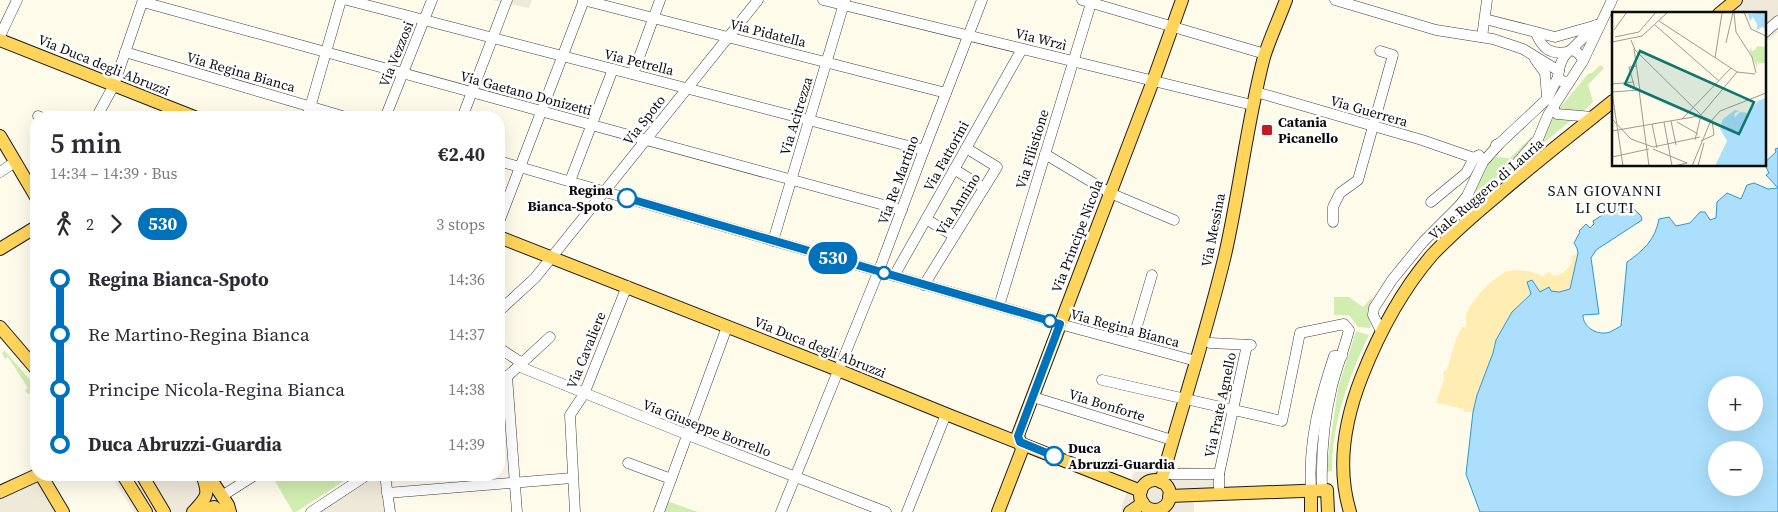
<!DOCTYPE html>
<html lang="en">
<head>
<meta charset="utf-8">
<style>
  body { margin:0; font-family:"Source Serif 4",serif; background:#f2f2f3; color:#2b2b33; height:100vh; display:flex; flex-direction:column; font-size:19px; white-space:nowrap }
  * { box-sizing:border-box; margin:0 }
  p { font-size:16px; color:#7c7c81 }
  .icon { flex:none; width:28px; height:28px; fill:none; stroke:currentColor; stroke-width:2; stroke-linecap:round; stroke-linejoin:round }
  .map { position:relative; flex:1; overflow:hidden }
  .panel { position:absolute; left:30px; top:111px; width:475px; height:370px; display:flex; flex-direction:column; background:#fff; border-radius:20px; box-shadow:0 5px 20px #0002 }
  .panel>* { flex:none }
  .badge { padding:0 10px; border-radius:16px; font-size:18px; line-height:32px }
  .fabs { position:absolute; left:1708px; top:376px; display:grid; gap:10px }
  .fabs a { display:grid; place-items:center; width:55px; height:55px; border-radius:50%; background:#fff; box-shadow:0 5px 20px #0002; font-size:25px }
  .map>.badge { position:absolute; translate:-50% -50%; box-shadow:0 0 0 2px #fff }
  .legs { display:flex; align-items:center; gap:8px; height:55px; padding:0 20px; font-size:16px }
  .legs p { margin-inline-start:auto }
  .summary { display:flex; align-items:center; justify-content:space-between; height:85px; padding:0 20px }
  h1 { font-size:28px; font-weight:600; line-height:38px }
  ul { padding:0 20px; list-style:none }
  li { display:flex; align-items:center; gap:18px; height:55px; font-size:19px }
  li i { display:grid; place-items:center; width:8px; height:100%; margin:0 6px; background:currentColor }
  li i::after { content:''; width:12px; height:12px; margin:-6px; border:4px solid; border-radius:50%; background:#fff }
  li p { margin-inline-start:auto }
  li:first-child i { background:linear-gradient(#0000 50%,currentColor 0) }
  li:last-child i { background:linear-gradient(currentColor 50%,#0000 0) }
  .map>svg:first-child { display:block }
  .green { fill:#d1edb1 }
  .sand { fill:#ffedb3 }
  .plaza { fill:#efe9da }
  .water { fill:#abdffc; stroke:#2b97d9; fill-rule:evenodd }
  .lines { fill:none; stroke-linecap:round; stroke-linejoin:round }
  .minor-casing { stroke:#3f3f3f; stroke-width:11 }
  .major-casing { stroke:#1d1d1d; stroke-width:14 }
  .minor { stroke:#fff; stroke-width:10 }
  .major { stroke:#ffd45b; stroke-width:12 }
  .line-1-casing { stroke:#fff; stroke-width:11 }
  .line-1 { stroke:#0072bc; stroke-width:8 }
  .poi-dot { fill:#c81823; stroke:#fff; stroke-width:2 }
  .stop-1-dot { fill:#fff; stroke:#0072bc; stroke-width:2.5 }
  .labels { text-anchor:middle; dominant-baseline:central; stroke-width:5; stroke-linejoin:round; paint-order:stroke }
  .street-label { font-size:14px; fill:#0c0c0c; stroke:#fff }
  .poi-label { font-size:14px; font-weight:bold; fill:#0c0c0c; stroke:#fff; text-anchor:start }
  .stop-label { font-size:14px; font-weight:bold; fill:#0c0c0c; stroke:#fff; text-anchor:end }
  .neighbourhood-label { font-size:15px; letter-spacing:1px; fill:#0c0c0c; stroke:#fff }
  .inset-road { fill:none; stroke:#9e9b92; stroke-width:1 }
  .view { fill:#0f766e; fill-opacity:0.15; stroke:#0f766e; stroke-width:2.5 }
  .inset-edge { fill:none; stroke:#0c0c0c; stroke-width:2.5 }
</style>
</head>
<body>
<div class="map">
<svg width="1778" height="512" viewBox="0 0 1778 512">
  <rect width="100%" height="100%" fill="#fffbeb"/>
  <g class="green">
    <polygon points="1600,65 1604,68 1588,85 1593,102 1581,113 1558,110 1588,74 1592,73"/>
    <polygon points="1555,118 1574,118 1519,163 1550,120"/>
    <polygon points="1531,137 1533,140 1512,170 1459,213 1487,164 1496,157 1510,158"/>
    <polygon points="1373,296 1368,314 1371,328 1358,327 1349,315 1334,315 1334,297 1349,297 1363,307"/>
    <path d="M1356 331 1369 335C1348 378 1332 423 1332 471L1326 472 1338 388Z"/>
    <polygon points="5,351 36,387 36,399 34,398 31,394 28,394 25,390 28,388 8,357 5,359 2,353"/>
    <polygon points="274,475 353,475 296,512 293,512 272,476"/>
    <polygon points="667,501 698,512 663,512"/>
  </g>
  <path class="sand" d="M1578 253 1570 289C1559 292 1551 291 1540 292L1532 280 1531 294 1512 312 1496 340 1493 353 1477 395 1473 412H1464V409L1436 403 1444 379 1443 372 1447 369C1452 355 1454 340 1462 327H1466C1466 324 1466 319 1466 316 1468 303 1495 275 1508 271 1516 269 1536 271 1542 276L1549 272 1554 276C1564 274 1566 270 1572 263L1571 257Z"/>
  <g class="plaza">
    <polygon points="492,0 532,0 529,8"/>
    <polygon points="1736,0 1778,0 1778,32 1764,43 1764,14 1719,14"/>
    <polygon points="1137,464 1215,469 1225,471 1225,501 1194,501 1194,512 1122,512 1122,505"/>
    <polygon points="37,475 63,512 0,512 0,492"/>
    <polygon points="111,475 209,475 228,505 218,512 134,512"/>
    <polygon points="367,475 392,475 396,512 311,512"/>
  </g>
  <path class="water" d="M1778 148V512H1480L1466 474 1473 412 1477 395 1493 353 1496 340 1512 312 1531 294 1527 282 1532 280 1540 292 1549 287 1551 291 1559 292 1570 289 1578 253 1577 248 1574 243 1580 232 1579 231 1586 224 1590 228 1594 224 1593 221 1618 205 1635 210 1641 216 1642 220 1596 250 1591 258 1599 314 1583 315C1583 328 1598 336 1610 332 1614 330 1617 328 1621 326L1627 262C1644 250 1655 240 1659 219L1669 217 1676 226 1690 223 1700 212H1705L1710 220 1716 218 1717 202 1727 193 1741 199 1747 185 1754 183 1768 189 1778 188 1766 175 1769 173 1764 163 1776 152 1775 149ZM1716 385H1754V422H1716ZM1716 450H1754V488H1716Z"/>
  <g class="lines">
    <defs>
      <g id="minor">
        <polyline points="347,0 924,150"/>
        <polyline points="583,0 946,93"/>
        <polyline points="823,0 1252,105"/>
        <polyline points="1082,0 1265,54"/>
        <polyline points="1335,0 1436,30 1493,39 1523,49 1559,71"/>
        <polyline points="143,2 902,210"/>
        <polyline points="1485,19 1555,37 1597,25"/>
        <path d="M1536 33C1542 48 1550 55 1567 52"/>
        <polyline points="1764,33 1778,21"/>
        <polyline points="0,36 17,0"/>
        <polyline points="1482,37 1487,0"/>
        <polyline points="1571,50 1596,25"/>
        <polyline points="125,52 349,118"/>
        <polyline points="1535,59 1545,73 1547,96"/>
        <polyline points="1583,61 1612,0"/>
        <polyline points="633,74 660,0"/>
        <polyline points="1256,92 1422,140 1474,158"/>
        <polyline points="1554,105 1554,111 1557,114 1593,117"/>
        <polyline points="38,116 42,118"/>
        <polyline points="96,118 114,85 143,0"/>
        <polyline points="307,118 341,0"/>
        <polyline points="385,118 432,0"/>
        <polyline points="462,118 507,0"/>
        <polyline points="1496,145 1500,143 1547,99 1558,77"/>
        <polyline points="1045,154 1110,193 1174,220"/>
        <polyline points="499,161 1060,324 1196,361"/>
        <polyline points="954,169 984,188"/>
        <polyline points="0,172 15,162"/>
        <polyline points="570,181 613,69"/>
        <path d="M1513 182 1517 163 1538 139 1548 115 1583 61C1581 55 1578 51 1571 50 1562 55 1559 67 1558 77L1563 82 1570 81"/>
        <polyline points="1431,202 1466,173 1474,158 1479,155"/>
        <polyline points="926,219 954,236"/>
        <polyline points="499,222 584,0"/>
        <polyline points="1333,222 1333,207 1340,193 1358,180 1393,55 1380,51"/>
        <polyline points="773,241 845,0"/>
        <polyline points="894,276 1022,49"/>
        <polyline points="924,285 997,167 966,148"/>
        <polyline points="999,306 1092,0"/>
        <polyline points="499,311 535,278 758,0"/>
        <polyline points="1382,333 1373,315 1374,308 1392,280 1423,242 1459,206 1467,196 1483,162 1500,143"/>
        <polyline points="1132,343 1152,275"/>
        <polyline points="1210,343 1251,345"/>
        <polyline points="499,348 522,363"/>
        <polyline points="518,366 688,435 886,512"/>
        <polyline points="507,376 517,512"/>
        <path d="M1102 380 1282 421 1300 333 1344 324 1349 330C1344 349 1337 367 1332 386 1324 419 1321 456 1322 490"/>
        <polyline points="499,384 550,337"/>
        <polyline points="1033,397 1172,440"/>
        <polyline points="628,463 671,479"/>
        <polyline points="1164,474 1219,474"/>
        <polyline points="385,475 390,512"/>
        <path d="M1311 491C1308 441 1319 402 1334 356H1342"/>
        <polyline points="387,493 572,478"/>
        <polyline points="1219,495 1219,474 1247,345"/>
        <polyline points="222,496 255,475"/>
        <polyline points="311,512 367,475"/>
        <polyline points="575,512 570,415 584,394 627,286"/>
        <polyline points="659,512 727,327"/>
        <polyline points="781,512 881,265 924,150 982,0"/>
        <polyline points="907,512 946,414"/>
      </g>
      <g id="major">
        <polyline points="1719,14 1736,0"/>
        <polyline points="0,40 197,118"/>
        <polyline points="0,136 36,197"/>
        <polyline points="499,237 838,370 946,414 1141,491"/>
        <polyline points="0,249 36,227"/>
        <polyline points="0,327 36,369"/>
        <polyline points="41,475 63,512"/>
        <polyline points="123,475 146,512"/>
        <polyline points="142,475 164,512"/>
        <polyline points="208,475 228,505 230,512"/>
        <circle cx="1155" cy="495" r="15"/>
        <path d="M1161 482C1182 406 1207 331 1225 255 1240 189 1247 122 1264 57 1270 38 1279 19 1286 0"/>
        <polyline points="1311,491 1311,512"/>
        <polyline points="0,492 37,475"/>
        <polyline points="1169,496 1327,490 1328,512"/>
        <path d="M193 512C207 497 210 495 202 475"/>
        <polyline points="197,512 214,507 221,512"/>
        <polyline points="998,512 1022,450 1018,435 1153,81 1182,0"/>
        <polyline points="1130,512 1143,503"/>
        <path d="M1350 512C1336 466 1345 419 1362 376 1379 333 1402 290 1432 255 1453 233 1476 213 1499 194 1536 162 1575 132 1613 101"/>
      </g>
    </defs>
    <use href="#minor" class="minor-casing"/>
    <use href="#major" class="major-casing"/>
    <use href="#minor" class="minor"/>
    <use href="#major" class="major"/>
  </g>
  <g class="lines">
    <defs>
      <polyline id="line-1" points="627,198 1060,324 1018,436 1020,442 1054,456"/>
    </defs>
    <use href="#line-1" class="line-1-casing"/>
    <use href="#line-1" class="line-1"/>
  </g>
  <rect class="poi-dot" x="1261" y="124" width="12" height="12" rx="2.5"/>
  <g class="stop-1-dot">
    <circle cx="627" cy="198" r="9"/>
    <circle cx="884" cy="273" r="6"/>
    <circle cx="1050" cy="321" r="6"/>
    <circle cx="1054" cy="456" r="9"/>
  </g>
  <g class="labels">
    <g class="street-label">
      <text transform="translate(768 33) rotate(14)">Via Pidatella</text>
      <text transform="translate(1041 39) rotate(14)">Via Wrzì</text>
      <text transform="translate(396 54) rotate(-68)">Via Vezzosi</text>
      <text transform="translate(639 62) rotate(14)">Via Petrella</text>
      <text transform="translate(104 65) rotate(22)">Via Duca degli Abruzzi</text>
      <text transform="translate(241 72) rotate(16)">Via Regina Bianca</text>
      <text transform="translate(526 93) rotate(15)">Via Gaetano Donizetti</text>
      <text transform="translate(1369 111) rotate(16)">Via Guerrera</text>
      <text transform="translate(796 116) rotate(-73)">Via Acitrezza</text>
      <text transform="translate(644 120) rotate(-52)">Via Spoto</text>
      <text transform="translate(1032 149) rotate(-73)">Via Filistione</text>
      <text transform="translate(946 156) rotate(-61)">Via Fattorini</text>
      <text transform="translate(898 180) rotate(-70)">Via Re Martino</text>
      <text transform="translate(1486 189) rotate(-41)">Viale Ruggero di Lauria</text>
      <text transform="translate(958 204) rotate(-58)">Via Annino</text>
      <text transform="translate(1213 230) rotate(-79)">Via Messina</text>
      <text transform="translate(1077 236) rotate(-69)">Via Principe Nicola</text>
      <text transform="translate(1125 328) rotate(15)">Via Regina Bianca</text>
      <text transform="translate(820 347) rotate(22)">Via Duca degli Abruzzi</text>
      <text transform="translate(586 350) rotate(-68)">Via Cavaliere</text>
      <text transform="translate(1107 405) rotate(17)">Via Bonforte</text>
      <text transform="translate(1220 405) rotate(-78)">Via Frate Agnello</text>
      <text transform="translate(707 428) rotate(21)">Via Giuseppe Borrello</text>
    </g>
    <g class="poi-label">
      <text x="1278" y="122">Catania<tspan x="1278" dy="16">Picanello</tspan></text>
    </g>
    <g class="stop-label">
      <text x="613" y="190">Regina<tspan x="613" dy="16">Bianca-Spoto</tspan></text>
      <text x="1068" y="448" text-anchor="start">Duca<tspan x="1068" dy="16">Abruzzi-Guardia</tspan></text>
    </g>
    <g class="neighbourhood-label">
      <text x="1605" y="190">SAN GIOVANNI<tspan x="1605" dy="17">LI CUTI</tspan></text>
    </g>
  </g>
  <g transform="translate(1612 12)">
    <rect width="154" height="154" fill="#fffbeb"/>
    <path d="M145 34 154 35V51H147V54L145 49V56L137 38 140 35 139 39 143 38Z" fill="#d1edb1"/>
    <path d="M153 0 154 17 150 15 145 18V12L141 5 138 9 136 2ZM154 86V154H103L115 129 108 117 111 107 123 98 127 99 123 101 122 106 128 100 136 101 146 89Z" fill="#abdffc"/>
    <path class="inset-road" d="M132 0 139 17 154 24M122 1 124 20 140 45 144 61M47 9 125 60 143 62M43 13 107 69M2 18 15 0M3 25 27 20 44 0M19 28 23 38 89 103M0 30 30 24 56 0M114 31 121 0M22 37 28 79M103 46 110 1M0 72 22 70M23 77 17 55 25 54M0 80 27 78 37 154M0 80 11 154M0 107 19 127 41 135 88 125M70 107 119 56M59 109 64 133M52 110 60 154M65 110 86 122M40 112 45 136M0 119 87 104M83 128 89 103 125 60M89 129 102 123 100 108 108 99 154 81M41 137 75 151 62 154M0 145 37 137M80 154 99 108 89 104M86 154 92 131"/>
    <path class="view" d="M28 39 142 90 127 122 13 72Z"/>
    <rect width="154" height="154" class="inset-edge"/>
  </g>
</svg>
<div class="fabs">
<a>+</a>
<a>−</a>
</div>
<b class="badge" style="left:833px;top:258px;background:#0072bc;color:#fff">530</b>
<section class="panel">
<div class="summary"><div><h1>5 min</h1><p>14:34 – 14:39 · Bus</p></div><b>€2.40</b></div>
<div class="legs"><svg class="icon" aria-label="walk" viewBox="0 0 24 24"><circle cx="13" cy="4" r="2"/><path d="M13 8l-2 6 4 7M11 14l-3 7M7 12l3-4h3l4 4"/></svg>2<svg class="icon" aria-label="forward" viewBox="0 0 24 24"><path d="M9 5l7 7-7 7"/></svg><b class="badge" style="background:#0072bc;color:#fff">530</b><p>3 stops</p></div>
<ul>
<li><i style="color:#0072bc"></i><b>Regina Bianca-Spoto</b><p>14:36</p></li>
<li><i style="color:#0072bc"></i><span>Re Martino-Regina Bianca</span><p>14:37</p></li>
<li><i style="color:#0072bc"></i><span>Principe Nicola-Regina Bianca</span><p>14:38</p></li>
<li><i style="color:#0072bc"></i><b>Duca Abruzzi-Guardia</b><p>14:39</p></li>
</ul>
</section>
</div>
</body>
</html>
